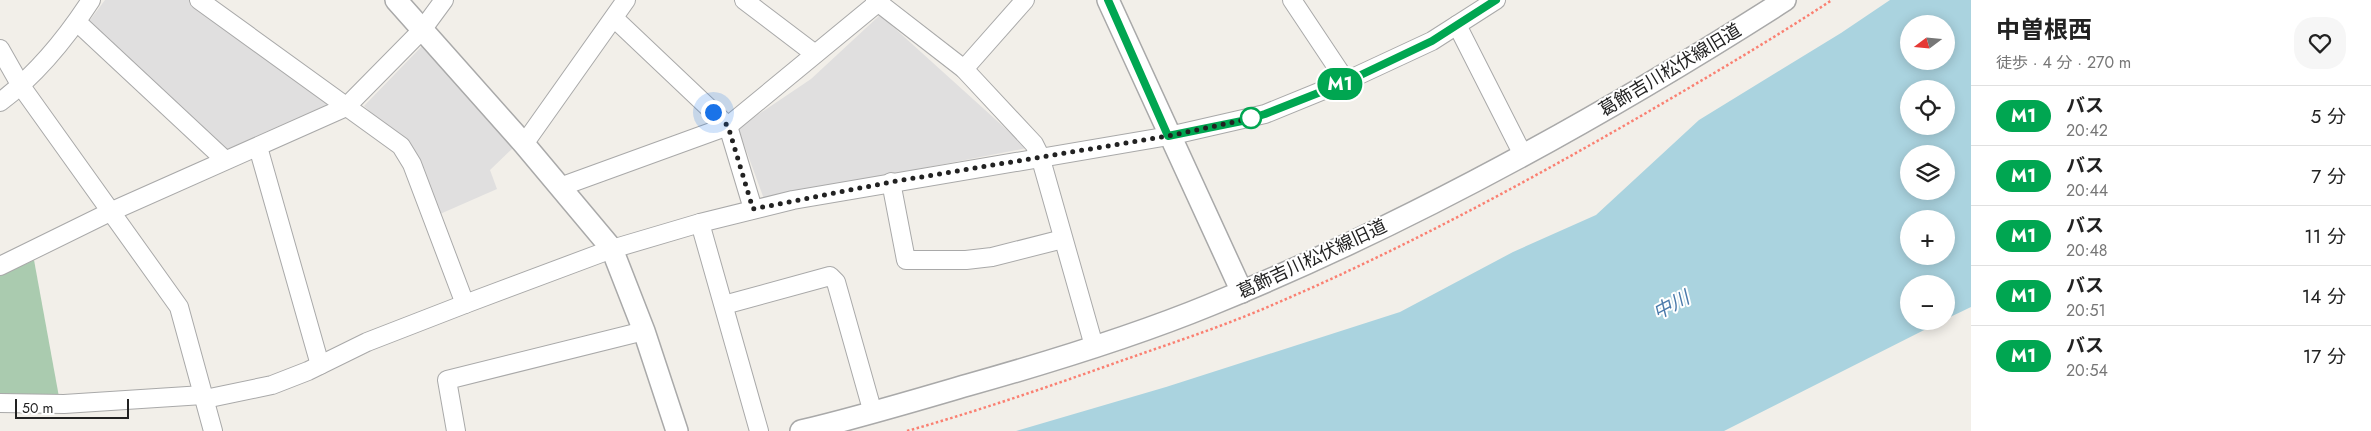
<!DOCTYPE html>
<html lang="ja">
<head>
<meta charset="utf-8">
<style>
  body { margin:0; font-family:Jost,"Noto Sans JP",sans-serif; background:#f6f6f6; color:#222; height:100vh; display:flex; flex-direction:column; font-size:19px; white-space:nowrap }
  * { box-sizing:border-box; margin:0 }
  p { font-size:16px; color:#767676 }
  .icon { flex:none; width:28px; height:28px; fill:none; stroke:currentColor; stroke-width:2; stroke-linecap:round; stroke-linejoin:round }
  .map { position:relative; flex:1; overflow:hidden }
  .drawer { display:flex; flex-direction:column; background:#fff; width:400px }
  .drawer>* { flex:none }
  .badge { padding:0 10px; border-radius:16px; font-size:18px; line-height:32px }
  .needle { width:32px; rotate:254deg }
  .buttons { position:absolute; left:1900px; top:15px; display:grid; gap:10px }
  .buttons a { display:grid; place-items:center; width:55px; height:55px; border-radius:50%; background:#fff; box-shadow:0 2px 12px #0003; font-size:25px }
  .scale { position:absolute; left:15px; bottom:12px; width:114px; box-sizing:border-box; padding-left:5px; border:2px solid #222; border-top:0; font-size:14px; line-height:18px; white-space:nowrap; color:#222; -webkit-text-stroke:4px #fff; paint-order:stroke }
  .you { position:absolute; width:25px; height:25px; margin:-12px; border:4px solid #fff; border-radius:50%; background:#1a73e8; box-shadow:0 0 0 8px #1a73e833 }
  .map>.badge { position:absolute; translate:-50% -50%; box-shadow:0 0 0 2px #fff }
  .round { display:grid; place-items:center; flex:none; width:52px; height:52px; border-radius:20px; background:#f6f6f6 }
  .overview { display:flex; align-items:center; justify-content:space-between; height:85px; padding:0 25px }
  h1 { font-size:24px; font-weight:700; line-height:38px }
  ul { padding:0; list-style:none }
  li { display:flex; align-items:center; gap:15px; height:60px; padding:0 25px; border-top:1px solid #e0e0e0 }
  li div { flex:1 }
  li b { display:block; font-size:19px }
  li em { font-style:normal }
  li .badge { min-width:55px; font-weight:700; text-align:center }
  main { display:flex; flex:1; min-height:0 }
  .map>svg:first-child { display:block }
  .residential { fill:#e0dfdf }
  .cemetery { fill:#aacbaf }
  .water { fill:#aad3df; fill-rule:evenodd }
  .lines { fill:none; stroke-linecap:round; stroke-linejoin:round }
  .minor-casing { stroke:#a9a9a9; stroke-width:20 }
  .tertiary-casing { stroke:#a9a9a9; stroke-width:24 }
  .path { stroke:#fa8072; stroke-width:2.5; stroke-dasharray:2.5 2.5; stroke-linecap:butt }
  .minor { stroke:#fff; stroke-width:18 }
  .tertiary { stroke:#fff; stroke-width:21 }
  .line-casing { stroke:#fff; stroke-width:11 }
  .line { stroke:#00a651; stroke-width:8 }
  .walk { stroke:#222; stroke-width:5; stroke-dasharray:0 9 }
  .stop-dot { fill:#fff; stroke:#00a651; stroke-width:2.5 }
  .labels { text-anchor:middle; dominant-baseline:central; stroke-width:4; stroke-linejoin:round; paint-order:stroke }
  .street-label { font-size:18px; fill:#222; stroke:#fff }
  .water-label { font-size:19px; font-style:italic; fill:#4a7aab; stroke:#fff }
</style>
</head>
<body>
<main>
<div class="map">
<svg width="1971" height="431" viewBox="0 0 1971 431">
  <rect width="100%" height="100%" fill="#f2efe9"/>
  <g class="residential">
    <polygon points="105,0 190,0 330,105 223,151 87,24"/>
    <polygon points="880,15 1027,148 764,199 738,128 811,79"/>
    <polygon points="424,44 514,147 490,170 497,189 440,214 416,153 364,106"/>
  </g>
  <polygon class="cemetery" points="34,260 59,397 0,396 0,276"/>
  <path class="water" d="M1890 0H1971V307L1946 319V284H1909V321H1942L1724 431H1016L1166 387 1400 312 1513 252 1596 215 1699 120 1841 33ZM1909 24H1946V61H1909ZM1909 89H1946V126H1909ZM1909 154H1946V191H1909ZM1909 219H1946V256H1909Z"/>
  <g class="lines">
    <defs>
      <g id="minor">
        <polyline points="199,0 401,146 412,164 465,304"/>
        <polyline points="744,0 815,54"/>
        <polyline points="875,0 964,69 1034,144 1040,156 1094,346"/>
        <polyline points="1292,0 1346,81"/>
        <polyline points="614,18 728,126 753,209"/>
        <polyline points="77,22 225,160"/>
        <polyline points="1457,25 1523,155"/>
        <polyline points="0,49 21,86 179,307 213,431"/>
        <polyline points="964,69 1025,0"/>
        <path d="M0 102C36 75 67 37 91 0"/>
        <polyline points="524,144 626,0"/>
        <polyline points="258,147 320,365"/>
        <polyline points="891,182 906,260 966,260 992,257 1063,239"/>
        <polyline points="560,187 728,126 881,0"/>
        <polyline points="700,223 759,431"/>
        <polyline points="0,266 110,212 346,107 422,30 444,0"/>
        <polyline points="724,305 830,276 836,282 873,413"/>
        <polyline points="205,399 272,385 308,371 367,342 465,304 612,249 700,223 793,200 1169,136 1265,114 1346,81 1432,41 1496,0"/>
        <polyline points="0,403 64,404 203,395"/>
        <polyline points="456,431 447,380 644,331"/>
      </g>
      <g id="tertiary">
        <polyline points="396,0 524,144 612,249 644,331 677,431"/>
        <polyline points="1108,0 1242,292"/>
        <path d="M801 431C857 418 913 401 968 385 1050 362 1132 337 1210 305 1411 223 1602 117 1785 0"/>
      </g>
    </defs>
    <use href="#minor" class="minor-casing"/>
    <use href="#tertiary" class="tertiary-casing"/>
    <path class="path" d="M907 431C978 411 1048 387 1118 362 1166 345 1215 329 1263 309 1391 255 1514 189 1634 120 1701 81 1768 42 1832 0"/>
    <use href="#minor" class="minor"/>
    <use href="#tertiary" class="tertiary"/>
  </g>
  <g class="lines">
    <defs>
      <polyline id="line" points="1108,0 1168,136 1242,121 1265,114 1346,82 1432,41 1496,0"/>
    </defs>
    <use href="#line" class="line-casing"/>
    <use href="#line" class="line"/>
    <polyline class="walk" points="713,112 728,126 753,209 891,182 1168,136 1253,118 1251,118"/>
  </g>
  <circle class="stop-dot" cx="1251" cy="118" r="10"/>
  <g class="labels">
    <g class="street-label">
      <text transform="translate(1670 70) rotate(-31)">葛飾吉川松伏線旧道</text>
      <text transform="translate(1312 259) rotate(-25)">葛飾吉川松伏線旧道</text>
    </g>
    <g class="water-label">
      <text transform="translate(1671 305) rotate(-28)">中川</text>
    </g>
  </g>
</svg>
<div class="buttons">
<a><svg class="needle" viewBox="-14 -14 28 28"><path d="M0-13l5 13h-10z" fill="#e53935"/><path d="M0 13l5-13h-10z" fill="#767676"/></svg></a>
<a><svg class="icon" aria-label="locate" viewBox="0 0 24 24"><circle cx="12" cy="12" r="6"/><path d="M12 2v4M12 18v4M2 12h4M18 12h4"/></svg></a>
<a><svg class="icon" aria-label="layers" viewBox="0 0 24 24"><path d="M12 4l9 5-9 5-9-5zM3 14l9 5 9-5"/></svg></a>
<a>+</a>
<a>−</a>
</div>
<div class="scale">50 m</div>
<div class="you" style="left:713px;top:112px"></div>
<b class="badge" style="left:1340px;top:84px;background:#00a651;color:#fff">M1</b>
</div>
<section class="drawer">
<div class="overview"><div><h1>中曽根西</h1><p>徒歩 · 4 分 · 270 m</p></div><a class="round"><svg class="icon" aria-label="heart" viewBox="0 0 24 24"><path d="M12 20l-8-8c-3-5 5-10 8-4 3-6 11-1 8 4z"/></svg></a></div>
<ul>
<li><span class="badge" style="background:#00a651;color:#fff">M1</span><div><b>バス</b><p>20:42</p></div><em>5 分</em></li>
<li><span class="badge" style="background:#00a651;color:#fff">M1</span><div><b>バス</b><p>20:44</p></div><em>7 分</em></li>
<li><span class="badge" style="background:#00a651;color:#fff">M1</span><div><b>バス</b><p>20:48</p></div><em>11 分</em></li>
<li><span class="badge" style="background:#00a651;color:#fff">M1</span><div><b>バス</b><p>20:51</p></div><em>14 分</em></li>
<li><span class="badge" style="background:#00a651;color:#fff">M1</span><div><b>バス</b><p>20:54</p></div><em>17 分</em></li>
</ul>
</section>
</main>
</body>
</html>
